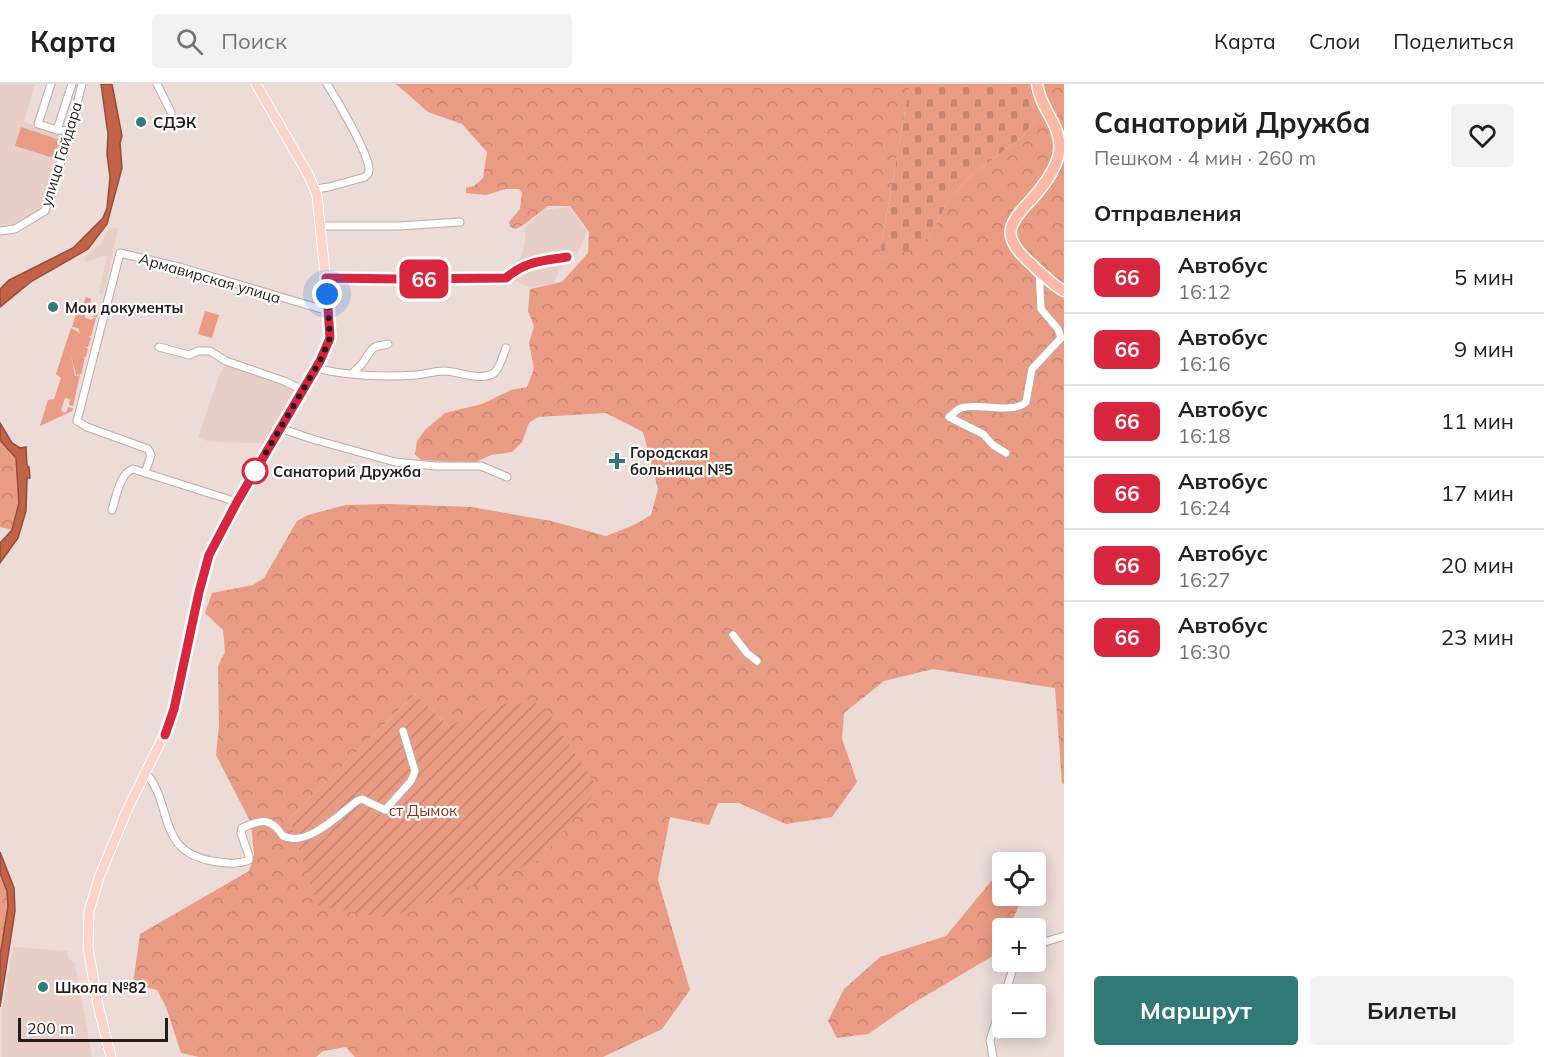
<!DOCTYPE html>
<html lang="ru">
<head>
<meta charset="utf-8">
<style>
  body { margin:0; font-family:Mulish,sans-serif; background:#f2f2f2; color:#202124; height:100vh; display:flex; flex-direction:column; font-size:22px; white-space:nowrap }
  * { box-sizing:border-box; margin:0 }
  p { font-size:20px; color:#757577 }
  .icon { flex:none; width:33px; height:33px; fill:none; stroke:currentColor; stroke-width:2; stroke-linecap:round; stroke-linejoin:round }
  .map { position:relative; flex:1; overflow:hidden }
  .sheet { display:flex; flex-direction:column; background:#fff; width:480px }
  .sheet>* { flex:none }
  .badge { padding:0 12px; border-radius:9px; font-size:21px; line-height:39px }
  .controls { position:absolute; left:992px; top:768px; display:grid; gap:12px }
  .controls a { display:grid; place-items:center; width:54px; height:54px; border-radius:6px; background:#fff; box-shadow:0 3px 15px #0003; font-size:30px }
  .scale { position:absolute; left:18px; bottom:15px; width:150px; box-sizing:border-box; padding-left:6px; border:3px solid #231d1b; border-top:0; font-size:16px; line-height:21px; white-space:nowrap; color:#231d1b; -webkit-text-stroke:4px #fff; paint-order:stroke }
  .you { position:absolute; width:30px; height:30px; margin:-15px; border:4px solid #fff; border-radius:50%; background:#1a73e8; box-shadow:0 0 0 9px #1a73e833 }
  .map>.badge { position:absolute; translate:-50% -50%; box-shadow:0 0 0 3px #fff }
  h2 { padding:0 30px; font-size:22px; line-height:54px }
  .round { display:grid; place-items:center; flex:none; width:63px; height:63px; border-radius:6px; background:#f2f2f2 }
  .head { display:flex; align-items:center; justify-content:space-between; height:102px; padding:0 30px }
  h1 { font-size:28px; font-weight:700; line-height:45px }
  .action { display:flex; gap:12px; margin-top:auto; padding:12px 30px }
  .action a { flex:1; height:69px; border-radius:6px; background:#307976; color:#fff; font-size:24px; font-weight:700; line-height:69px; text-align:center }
  .action a+a { background:#f2f2f2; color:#202124 }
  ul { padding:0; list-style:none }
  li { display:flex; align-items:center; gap:18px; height:72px; padding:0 30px; border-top:2px solid #e0e0e0 }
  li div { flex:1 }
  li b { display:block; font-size:22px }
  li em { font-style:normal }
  li .badge { min-width:66px; font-weight:700; text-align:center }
  header { display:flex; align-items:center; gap:36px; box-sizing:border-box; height:84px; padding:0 30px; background:#fff; border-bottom:2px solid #e0e0e0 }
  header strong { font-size:28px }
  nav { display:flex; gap:33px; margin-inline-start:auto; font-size:21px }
  .search { width:420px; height:54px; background:#f2f2f2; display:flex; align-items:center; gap:15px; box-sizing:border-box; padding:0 21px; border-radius:6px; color:#757577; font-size:22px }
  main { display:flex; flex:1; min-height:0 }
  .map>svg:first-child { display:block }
  .built { fill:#e7cec7 }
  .green { fill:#ea9b84 }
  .forest { fill:url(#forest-crowns); fill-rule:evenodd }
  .cemetery { fill:url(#cemetery-stones) }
  .garden { fill:url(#garden-furrows) }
  .water { fill:#c26348; stroke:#924e3a; stroke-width:1.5 }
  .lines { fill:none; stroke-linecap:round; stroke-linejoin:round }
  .minor-casing { stroke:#bcaba7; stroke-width:9 }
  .major-casing { stroke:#fff; stroke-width:11 }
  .highway-casing { stroke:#fff; stroke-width:13 }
  .minor { stroke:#fff; stroke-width:7 }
  .major { stroke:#fdd4c9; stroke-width:9 }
  .highway { stroke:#fcb8a5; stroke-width:10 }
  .line-casing { stroke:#fff; stroke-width:14 }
  .line { stroke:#d7263d; stroke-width:9 }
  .walk { stroke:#231d1b; stroke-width:6; stroke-dasharray:0 10.8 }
  .poi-dot { fill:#307976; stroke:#fff; stroke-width:2 }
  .stop-dot { fill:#fff; stroke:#d7263d; stroke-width:3 }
  .labels { text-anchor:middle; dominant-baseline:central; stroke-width:4.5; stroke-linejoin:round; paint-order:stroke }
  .poi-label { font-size:15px; font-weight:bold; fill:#231d1b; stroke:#fff; text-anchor:start }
  .street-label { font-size:15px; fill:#231d1b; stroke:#fff }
  .stop-label { font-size:15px; font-weight:bold; fill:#231d1b; stroke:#fff; text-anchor:start }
  .park-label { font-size:15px; fill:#883016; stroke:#fff }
</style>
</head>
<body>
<header>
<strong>Карта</strong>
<div class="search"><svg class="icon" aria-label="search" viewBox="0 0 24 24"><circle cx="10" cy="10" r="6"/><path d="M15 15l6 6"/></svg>Поиск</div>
<nav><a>Карта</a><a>Слои</a><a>Поделиться</a></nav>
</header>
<main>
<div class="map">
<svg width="1064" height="973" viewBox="0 0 1064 973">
  <defs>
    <pattern id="forest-crowns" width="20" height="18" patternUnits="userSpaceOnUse" patternTransform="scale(1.5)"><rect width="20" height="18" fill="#ea9b84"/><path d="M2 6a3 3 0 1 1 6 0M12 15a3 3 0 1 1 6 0" fill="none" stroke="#c88571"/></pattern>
    <pattern id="cemetery-stones" width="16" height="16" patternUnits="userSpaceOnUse" patternTransform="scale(1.5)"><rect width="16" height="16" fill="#ea9b84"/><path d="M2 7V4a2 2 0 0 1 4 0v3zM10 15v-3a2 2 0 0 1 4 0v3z" fill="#c88571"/></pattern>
    <pattern id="garden-furrows" width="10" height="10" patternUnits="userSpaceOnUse" patternTransform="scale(1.5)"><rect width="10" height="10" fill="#ea9b84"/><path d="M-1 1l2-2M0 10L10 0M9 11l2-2" fill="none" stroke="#c88571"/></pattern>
  </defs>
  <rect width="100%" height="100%" fill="#ecdbd6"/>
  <g class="built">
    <polygon points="0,0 35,0 24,38 67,52 42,124 37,129 14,141 0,140"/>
    <polygon points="569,123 587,148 577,170 560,184 554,199 529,203 511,194 511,185 521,173 525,160 525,144 544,126"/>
    <polygon points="110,143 118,145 104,208 101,210 99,210 107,171 86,178 84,173 101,160"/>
    <polygon points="226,281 294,306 265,359 211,358 198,354 220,289"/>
    <polygon points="13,863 67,867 68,875 75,879 92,973 2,973 2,927"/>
  </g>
  <g class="green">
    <polygon points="21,43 60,56 54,74 15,62"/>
    <polygon points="86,213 91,215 90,221 95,223 95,227 100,228 97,233 93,233 94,230 86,229 85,234 92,236 93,234 96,234 91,252 88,253 91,254 88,263 85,263 88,265 86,273 82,273 85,274 81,290 76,291 71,271 75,292 80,291 73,322 69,321 70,315 65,314 61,327 66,329 68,323 73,324 72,327 40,342 48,316 54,315 61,294 56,290 71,244 80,249 78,244 72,243 79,220 83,221"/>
    <polygon points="205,227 219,231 212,254 198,250"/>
  </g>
  <g class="forest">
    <path d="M396 0H915L909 5 880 168 885 174 930 152 948 117 969 93 1022 53 1036 35 1029 0H1064V700L1062 699 1055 604 933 585 884 597 844 629 842 655 857 698 832 733 786 740 739 719H718L709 741 670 733 658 796 690 906 662 945 603 973H355L346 963 323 967 316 973H199L181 969 166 923 157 906 133 900 140 850 249 787 254 770 251 739 216 671 219 641 218 582 225 568 223 546 205 529 212 509 253 501 264 494 297 437 308 431 346 421 389 420 471 423 551 437 606 452 634 441 651 431 658 405 643 348 606 329 538 333 529 339 522 358 512 368 491 371 474 379 421 376 415 370 417 357 425 346 445 329 482 320 511 306 527 303 534 285 529 259 534 242 528 227 530 205 562 198 588 169 589 148 570 122H548L523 141 516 145 510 143 509 138 520 125 522 109 519 105H506L486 111 466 109V104L474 102 483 94 487 68 462 40 428 28ZM415 610 449 642 289 735Z"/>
    <polygon points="0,356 16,374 19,419 12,446 0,443"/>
    <polygon points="1002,784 1002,812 1023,812 1009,844 1002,844 1002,860 998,869 910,921 868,950 837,954 828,937 844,905 880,873 946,852"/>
    <polygon points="0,789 8,807 8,822 0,872"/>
  </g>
  <polygon class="cemetery" points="915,0 1029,0 1036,35 1022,53 969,93 948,117 930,152 913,164 885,174 880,168 909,5"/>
  <polygon class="garden" points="415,610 449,642 499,620 542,619 598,705 540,776 387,834 318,822 289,735"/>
  <g class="water">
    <polygon points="101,0 112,0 122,52 120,59 122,84 107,140 88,165 32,197 0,223 0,205 9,196 73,164 103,134 107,124 110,93 107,70 108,50"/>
    <polygon points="0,339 12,359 20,364 26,363 27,382 29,383 30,394 27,394 26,427 18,454 0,479 0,459 12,446 19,419 16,374 0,356"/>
    <polygon points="0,768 14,804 15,827 0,923 0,872 8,822 7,807 0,789"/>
  </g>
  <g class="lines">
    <defs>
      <g id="minor">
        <polyline points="51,0 38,40 57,46"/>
        <polyline points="157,0 171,28"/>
        <polyline points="70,47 57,46 72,0"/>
        <path d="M315 105 329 103 365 93C368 90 369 90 369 85 368 68 337 16 327 0"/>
        <polyline points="321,142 399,142 460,138"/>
        <polyline points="0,147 15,145 45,127 67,59 82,0"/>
        <path d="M326 194 401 195 506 194C527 177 542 177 567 173"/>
        <polyline points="159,263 189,271 198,267 210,267 226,277 284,297 303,306"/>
        <path d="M316 284C345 292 386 293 417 291 426 290 435 287 444 287 458 287 481 298 494 289 500 284 503 271 506 264"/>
        <path d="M353 289C356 285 361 282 364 277 373 263 371 263 388 260"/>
        <polyline points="280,344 312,355 395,378 436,382 481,382 507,393"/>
        <path d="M1006 369 993 361 983 350 949 333C953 330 956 326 961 324 979 318 1012 331 1026 318L1032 285 1061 254 1058 245 1041 225 1039 187"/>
        <polyline points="145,389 151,371 148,365 87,343 77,337 120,169 183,184 328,227"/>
        <path d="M112 426C116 413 120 389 133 385L237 418"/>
        <polyline points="733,551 747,569 757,577"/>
        <path d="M146 689C174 722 156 767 212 777 224 779 238 781 249 776V772L241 749 242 744C262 735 270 733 283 752 307 764 339 730 357 717L362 715 385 726 411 697 415 687 403 647"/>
        <polyline points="1035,861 1064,852"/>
        <polyline points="1005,910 1015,878"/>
        <polyline points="993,973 990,956 1002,919"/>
      </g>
      <polyline id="major" points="111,973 98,921 88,864 89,827 100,791 128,724 171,637 199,508 209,471 237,418 320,277 330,254 330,239 317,111 309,92 256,0"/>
      <path id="highway" d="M1037 0C1041 28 1063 41 1059 69 1056 85 1042 104 1031 116 1008 140 1001 152 1028 177 1039 187 1051 200 1064 207"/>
    </defs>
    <use href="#minor" class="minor-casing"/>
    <use href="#major" class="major-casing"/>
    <use href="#highway" class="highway-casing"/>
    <use href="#minor" class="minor"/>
    <use href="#major" class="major"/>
    <use href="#highway" class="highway"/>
  </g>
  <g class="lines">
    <defs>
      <path id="line" d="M165 651 174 625 199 508 209 471 237 418 320 277 330 254 326 194 401 195 506 194C526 177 542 177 567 173"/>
    </defs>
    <use href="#line" class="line-casing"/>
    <use href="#line" class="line"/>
    <polyline class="walk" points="255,387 320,277 330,254 327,210"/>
  </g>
  <g class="poi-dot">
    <circle cx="141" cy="38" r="6"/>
    <circle cx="53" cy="223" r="6"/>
    <path d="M614 368h6v6h6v6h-6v6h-6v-6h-6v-6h6z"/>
    <circle cx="43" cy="903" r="6"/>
  </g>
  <circle class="stop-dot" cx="255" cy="387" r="12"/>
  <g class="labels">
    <g class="poi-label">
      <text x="153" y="38">СДЭК</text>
      <text x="65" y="223">Мои документы</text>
      <text x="630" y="368">Городская<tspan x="630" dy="17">больница №5</tspan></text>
      <text x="55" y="903">Школа №82</text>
    </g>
    <g class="street-label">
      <text transform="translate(61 70) rotate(-73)">улица Гайдара</text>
      <text transform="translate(210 194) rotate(16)">Армавирская улица</text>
    </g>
    <g class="stop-label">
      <text x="273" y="387">Санаторий Дружба</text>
    </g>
    <g class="park-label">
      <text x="423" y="726">ст Дымок</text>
    </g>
  </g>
</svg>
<div class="controls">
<a><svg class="icon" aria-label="locate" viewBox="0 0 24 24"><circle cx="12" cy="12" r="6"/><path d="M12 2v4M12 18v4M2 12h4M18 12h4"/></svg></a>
<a>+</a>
<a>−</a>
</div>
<div class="scale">200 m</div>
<div class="you" style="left:327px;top:210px"></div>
<b class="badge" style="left:424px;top:195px;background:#d7263d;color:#fff">66</b>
</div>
<section class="sheet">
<div class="head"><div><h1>Санаторий Дружба</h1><p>Пешком · 4 мин · 260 m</p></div><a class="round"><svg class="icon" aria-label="heart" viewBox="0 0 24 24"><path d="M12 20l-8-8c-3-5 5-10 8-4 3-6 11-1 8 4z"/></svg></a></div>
<h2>Отправления</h2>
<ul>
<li><span class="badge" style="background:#d7263d;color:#fff">66</span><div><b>Автобус</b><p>16:12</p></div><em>5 мин</em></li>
<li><span class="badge" style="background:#d7263d;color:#fff">66</span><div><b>Автобус</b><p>16:16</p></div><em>9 мин</em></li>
<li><span class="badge" style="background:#d7263d;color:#fff">66</span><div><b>Автобус</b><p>16:18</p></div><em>11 мин</em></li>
<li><span class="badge" style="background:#d7263d;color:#fff">66</span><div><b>Автобус</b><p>16:24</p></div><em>17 мин</em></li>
<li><span class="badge" style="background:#d7263d;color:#fff">66</span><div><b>Автобус</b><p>16:27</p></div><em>20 мин</em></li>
<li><span class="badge" style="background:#d7263d;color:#fff">66</span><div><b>Автобус</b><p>16:30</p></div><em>23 мин</em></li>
</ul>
<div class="action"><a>Маршрут</a><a>Билеты</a></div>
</section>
</main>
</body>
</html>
